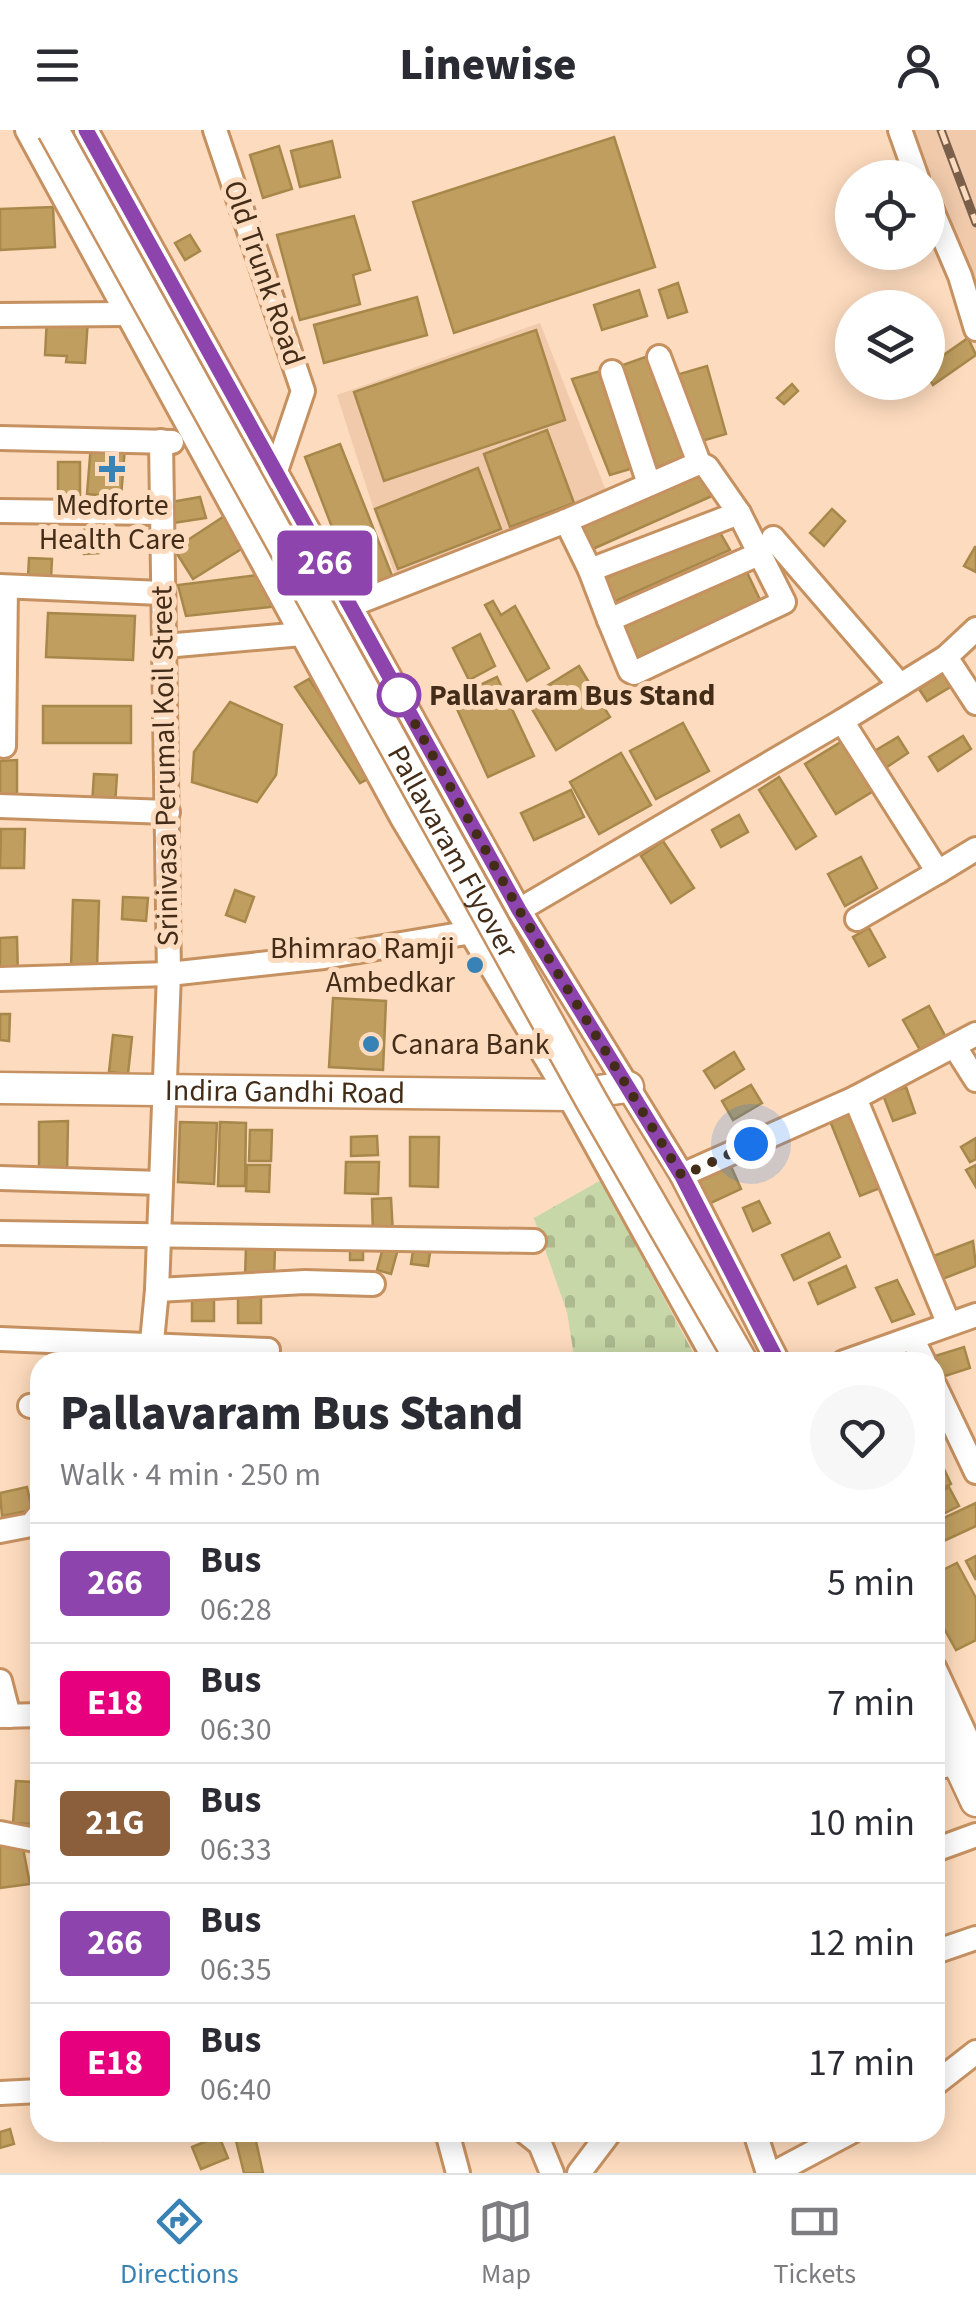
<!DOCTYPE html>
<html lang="en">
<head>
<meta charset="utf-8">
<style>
  body { margin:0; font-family:"Source Sans 3",sans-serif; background:#f7f7f7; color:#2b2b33; height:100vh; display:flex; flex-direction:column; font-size:38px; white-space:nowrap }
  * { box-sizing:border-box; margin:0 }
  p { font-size:32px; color:#7c7c81 }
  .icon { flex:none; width:55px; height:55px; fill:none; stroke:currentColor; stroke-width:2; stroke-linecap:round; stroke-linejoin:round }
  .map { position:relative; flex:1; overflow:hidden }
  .drawer { position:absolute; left:30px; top:1222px; width:915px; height:790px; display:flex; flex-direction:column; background:#fff; border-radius:30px; box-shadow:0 5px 25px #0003 }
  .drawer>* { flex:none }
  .badge { padding:0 20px; border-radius:8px; font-size:35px; line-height:65px }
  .tools { position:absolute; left:835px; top:30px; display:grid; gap:20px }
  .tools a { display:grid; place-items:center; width:110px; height:110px; border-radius:50%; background:#fff; box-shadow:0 5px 25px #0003; font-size:50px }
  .you { position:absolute; width:50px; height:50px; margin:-25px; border:8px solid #fff; border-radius:50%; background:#1a73e8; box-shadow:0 0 0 15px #1a73e833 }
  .map>.badge { position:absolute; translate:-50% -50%; box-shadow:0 0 0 5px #fff }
  .round { display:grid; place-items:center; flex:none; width:105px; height:105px; border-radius:52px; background:#f7f7f7 }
  .summary { display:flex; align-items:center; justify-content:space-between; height:170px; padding:0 30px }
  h1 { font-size:48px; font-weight:800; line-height:75px }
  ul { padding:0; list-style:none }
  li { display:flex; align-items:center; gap:30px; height:120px; padding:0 30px; border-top:2px solid #e1e1e2 }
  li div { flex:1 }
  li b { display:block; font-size:38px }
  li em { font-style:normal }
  li .badge { min-width:110px; font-weight:700; text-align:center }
  header { display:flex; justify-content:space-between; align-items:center; height:130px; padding:0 30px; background:#fff; font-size:45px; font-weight:800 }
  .tabs { display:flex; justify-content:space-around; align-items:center; height:140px; border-top:2px solid #e1e1e2; background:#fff; font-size:28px; color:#7c7c81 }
  .tabs a { display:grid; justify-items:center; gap:5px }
  .tabs .selected { color:#3882b5 }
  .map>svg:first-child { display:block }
  .built { fill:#f0caab }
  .cemetery { fill:url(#cemetery-stones) }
  .building { fill:#bf9e60; stroke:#a8884a; stroke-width:2.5 }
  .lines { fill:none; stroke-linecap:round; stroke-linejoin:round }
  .minor-casing { stroke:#c69161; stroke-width:28 }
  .major-casing { stroke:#c69161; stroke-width:35 }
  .minor { stroke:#fff; stroke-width:22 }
  .major { stroke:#fff; stroke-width:30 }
  .rail-casing { stroke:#7a604a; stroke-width:9 }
  .rail { stroke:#fddbbe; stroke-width:5; stroke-dasharray:15; stroke-linecap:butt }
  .major-bridge-casing { stroke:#c69161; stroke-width:35; stroke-linecap:butt }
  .major-bridge { stroke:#fff; stroke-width:30 }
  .line-casing { stroke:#fff; stroke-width:22 }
  .line { stroke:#8e44ad; stroke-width:15 }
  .walk { stroke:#432d19; stroke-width:10; stroke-dasharray:0 18 }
  .poi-dot { fill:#3882b5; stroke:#fddbbe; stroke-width:4 }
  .stop-dot { fill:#fff; stroke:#8e44ad; stroke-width:5 }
  .labels { text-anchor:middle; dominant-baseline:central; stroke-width:10; stroke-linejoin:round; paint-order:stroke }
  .street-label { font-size:30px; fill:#432d19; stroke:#fddbbe }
  .poi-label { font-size:30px; fill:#432d19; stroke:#fddbbe }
  .stop-label { font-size:30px; font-weight:bold; fill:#432d19; stroke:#fddbbe; text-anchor:start }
</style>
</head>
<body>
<header><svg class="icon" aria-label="menu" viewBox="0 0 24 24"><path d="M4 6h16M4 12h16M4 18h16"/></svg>Linewise<svg class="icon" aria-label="person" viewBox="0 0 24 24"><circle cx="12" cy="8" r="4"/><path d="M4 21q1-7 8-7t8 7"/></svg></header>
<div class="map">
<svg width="976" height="2043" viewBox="0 0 976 2043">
  <defs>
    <pattern id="cemetery-stones" width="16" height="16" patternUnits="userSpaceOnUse" patternTransform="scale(2.5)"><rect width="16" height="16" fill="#c8d7a7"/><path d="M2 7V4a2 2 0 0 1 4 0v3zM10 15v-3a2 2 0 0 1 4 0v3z" fill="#adb98f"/></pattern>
  </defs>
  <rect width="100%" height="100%" fill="#fddbbe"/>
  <g class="built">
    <polygon points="912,0 976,0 976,183"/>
    <polygon points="540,193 608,366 396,449 337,265"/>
  </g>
  <polygon class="cemetery" points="601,1050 698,1232 575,1232 567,1182 534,1088"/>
  <g class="building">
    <polygon points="614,7 655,137 454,203 413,72"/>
    <polygon points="332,11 340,47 300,57 291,21"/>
    <polygon points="279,16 292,59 263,68 250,25"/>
    <polygon points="53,77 55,117 0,120 0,79"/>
    <polygon points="354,86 370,140 353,145 360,174 300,190 277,105"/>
    <polygon points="190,105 200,121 185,130 175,113"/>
    <polygon points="678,153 687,182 668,188 659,160"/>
    <polygon points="639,160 647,186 602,200 594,175"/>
    <polygon points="417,167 427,205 324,233 314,195"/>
    <polygon points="47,187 88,189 85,233 66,232 67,226 45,225"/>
    <polygon points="536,200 565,290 384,351 354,262"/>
    <polygon points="968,208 976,225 933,255 928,247 928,236"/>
    <polygon points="651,225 686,327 655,338 620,236"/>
    <polygon points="707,236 726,304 695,313 676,245"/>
    <polygon points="604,240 637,337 610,345 572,249"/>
    <polygon points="792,254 798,261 784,274 777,268"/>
    <polygon points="547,300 574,373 510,397 484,324"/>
    <polygon points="91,314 125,317 121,367 87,364"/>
    <polygon points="340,314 393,448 357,462 305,327"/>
    <rect x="58" y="332" width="22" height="33"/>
    <polygon points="478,338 501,399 398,439 375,379"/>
    <polygon points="700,339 712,366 586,422 575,395"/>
    <polygon points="200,367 206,388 173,393 171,372"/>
    <polygon points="832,379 845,391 824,416 810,403"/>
    <polygon points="226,385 246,416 193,449 174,419"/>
    <polygon points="99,399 99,423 84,424 84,400"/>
    <polygon points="718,399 730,420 611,473 603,449"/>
    <polygon points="975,417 976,417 976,442 964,436"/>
    <polygon points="29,428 52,429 51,448 28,447"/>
    <polygon points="744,436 762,474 632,534 615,496"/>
    <polygon points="267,444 271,477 186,486 178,455"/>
    <polygon points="493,471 501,485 515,476 549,538 527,551 485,475"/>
    <polygon points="48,483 135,486 133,530 46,527"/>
    <polygon points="480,504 495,536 469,550 453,518"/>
    <polygon points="579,536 610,587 556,620 526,569"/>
    <polygon points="944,543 952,556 927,571 919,559"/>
    <polygon points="497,547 534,626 488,647 452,568"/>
    <polygon points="309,549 375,645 360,653 295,557"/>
    <polygon points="230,572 282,595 276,645 257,672 192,652 194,622"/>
    <rect x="43" y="576" width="88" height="37"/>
    <polygon points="683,593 709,641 656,669 630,621"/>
    <polygon points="963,606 971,619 938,641 929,627"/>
    <polygon points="898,607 908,623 884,639 873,622"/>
    <polygon points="844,610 875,660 836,684 805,634"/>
    <polygon points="621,623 651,675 599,704 570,652"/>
    <polygon points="17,630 17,673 0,673 0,631"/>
    <polygon points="94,644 117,645 115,675 92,674"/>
    <polygon points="779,647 816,706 796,719 759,660"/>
    <polygon points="571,660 584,687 534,710 521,683"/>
    <polygon points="739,685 748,702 721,717 712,700"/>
    <polygon points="1,699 25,699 24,738 0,738"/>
    <polygon points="663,711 694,758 671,773 641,726"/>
    <polygon points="861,727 877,758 845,776 828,744"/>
    <polygon points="235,760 254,767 245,792 226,785"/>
    <polygon points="123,767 148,768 146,791 122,789"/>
    <polygon points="73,770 99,771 97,838 71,838"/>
    <polygon points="869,798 885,827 869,836 853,807"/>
    <polygon points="17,807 18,847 0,848 0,808"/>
    <polygon points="333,868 386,871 383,940 329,937"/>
    <polygon points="929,876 949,913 924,927 903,890"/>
    <polygon points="0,884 10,884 9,911 0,910"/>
    <polygon points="113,905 132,907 128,944 109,942"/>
    <polygon points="734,922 744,939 715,958 704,941"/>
    <polygon points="751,955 762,973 733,990 722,971"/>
    <polygon points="906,957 915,983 893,991 883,965"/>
    <polygon points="854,981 885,1056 860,1066 830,991"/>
    <polygon points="68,991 67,1045 39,1045 39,992"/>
    <polygon points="180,992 217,993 214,1054 178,1052"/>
    <polygon points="220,992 246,993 245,1056 218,1056"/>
    <polygon points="250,1000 272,1000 271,1031 249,1031"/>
    <polygon points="377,1006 378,1025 351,1026 351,1007"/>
    <polygon points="410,1007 439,1007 438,1057 410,1056"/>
    <polygon points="976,1008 976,1029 970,1032 961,1017"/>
    <polygon points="346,1032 379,1032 378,1064 345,1063"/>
    <polygon points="729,1032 741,1059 702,1077 690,1050"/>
    <polygon points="247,1035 270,1035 269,1062 246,1061"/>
    <polygon points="976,1035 976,1057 966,1040"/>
    <polygon points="391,1068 393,1105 373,1105 372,1069"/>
    <polygon points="759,1071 770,1093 753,1101 743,1078"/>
    <polygon points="829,1103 840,1127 794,1150 782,1125"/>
    <polygon points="973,1111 976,1136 940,1150 931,1127"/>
    <rect x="350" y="1113" width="13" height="17"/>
    <polygon points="384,1114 398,1119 391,1144 377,1140"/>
    <polygon points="414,1114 431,1116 428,1136 411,1134"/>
    <polygon points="246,1116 275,1117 274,1149 245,1148"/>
    <polygon points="846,1136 855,1157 818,1174 809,1153"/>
    <polygon points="897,1150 914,1184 892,1192 876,1158"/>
    <polygon points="261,1159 261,1193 238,1193 238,1160"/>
    <rect x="192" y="1163" width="22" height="28"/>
    <polygon points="964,1217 970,1238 942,1247 935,1226"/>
    <polygon points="64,1218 78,1218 77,1232 63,1232"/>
    <polygon points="944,1339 951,1354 935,1362 935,1343"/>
    <polygon points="27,1357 32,1380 2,1386 0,1363"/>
    <polygon points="949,1357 959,1376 935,1388 935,1365"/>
    <polygon points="976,1373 976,1396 935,1415 935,1392"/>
    <polygon points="976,1426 976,1450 966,1431"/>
    <polygon points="957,1433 976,1468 976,1510 956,1520 935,1482 935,1444"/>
    <polygon points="16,1651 34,1652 31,1694 13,1693"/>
    <polygon points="0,1710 22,1713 30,1754 0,1758"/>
    <polygon points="10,1999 14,2014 0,2018 0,2002"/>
    <polygon points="102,2002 121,2002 122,2009 103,2011"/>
    <polygon points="254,2002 263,2043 244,2043 234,2003"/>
    <polygon points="219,2006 228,2028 201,2039 192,2017"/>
  </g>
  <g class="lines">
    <defs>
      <g id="minor">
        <polyline points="27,0 402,688 568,965 716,1232"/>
        <polyline points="86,0 519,780 682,1045 778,1232"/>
        <polyline points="215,0 303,261 275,344 267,348"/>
        <polyline points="900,0 917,48"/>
        <polyline points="928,71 960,146 976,199"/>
        <polyline points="0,185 126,184"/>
        <polyline points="659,227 699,333 707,337 739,383"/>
        <polyline points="612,242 649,354"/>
        <polyline points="0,308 172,312"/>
        <polyline points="0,381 162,383"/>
        <polyline points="566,391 590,440 609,490 761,423"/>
        <polyline points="773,408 900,555"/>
        <polyline points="590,440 739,383 784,472 634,543 630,541 609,490"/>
        <polyline points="0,456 161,463"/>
        <polyline points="349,476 566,391 699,333"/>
        <polyline points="165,516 302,504"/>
        <polyline points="946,527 976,573"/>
        <polyline points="842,591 938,742 976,719"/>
        <polyline points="4,616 6,457"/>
        <polyline points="0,676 168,682"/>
        <polyline points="519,780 842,591 946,527 976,499"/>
        <polyline points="857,789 938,742"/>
        <polyline points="0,849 169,844 324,827 472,802"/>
        <polyline points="955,917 976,950"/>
        <polyline points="855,968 945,1185"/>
        <polyline points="682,1045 855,968 976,904"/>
        <polyline points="0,1048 161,1053"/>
        <polyline points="0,1103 534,1111"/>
        <polyline points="157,1160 305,1152 373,1154"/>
        <polyline points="0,1209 268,1220"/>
        <polyline points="917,1218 924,1232"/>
        <polyline points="150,1232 157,1160 169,844 161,311"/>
        <polyline points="844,1232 976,1185"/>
        <polyline points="935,1256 976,1342"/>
        <polyline points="30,1276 40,1275"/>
        <polyline points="0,1401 31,1395 40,1384"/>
        <polyline points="935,1539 976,1628"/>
        <polyline points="0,1551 9,1586"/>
        <polyline points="0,1586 40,1585"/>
        <polyline points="935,1629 945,1636"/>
        <polyline points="0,1703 40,1711"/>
        <polyline points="935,1720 976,1705"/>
        <polyline points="935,1822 976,1808"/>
        <polyline points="935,1954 976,1922"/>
        <polyline points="0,1963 40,1961"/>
        <polyline points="447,2002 458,2043"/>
        <polyline points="525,2002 540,2014 552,2043"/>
        <polyline points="755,2002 768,2043"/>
        <polyline points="579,2043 610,2002"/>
        <polyline points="774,2043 851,2002"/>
      </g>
      <g id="major">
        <path id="s1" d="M0 958 568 965 628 957"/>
        <polyline points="935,1583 976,1671"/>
      </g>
    </defs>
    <use href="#minor" class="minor-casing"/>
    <use href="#major" class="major-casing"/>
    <use href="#minor" class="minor"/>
    <use href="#major" class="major"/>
    <defs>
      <polyline id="rail" points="941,0 976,93"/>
    </defs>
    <use href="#rail" class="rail-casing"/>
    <use href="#rail" class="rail"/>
    <defs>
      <g id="major-bridge">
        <path id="s2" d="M53 0 591 970 742 1232"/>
      </g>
    </defs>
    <use href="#major-bridge" class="major-bridge-casing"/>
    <use href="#major-bridge" class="major-bridge"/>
  </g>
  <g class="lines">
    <defs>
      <polyline id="line" points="86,0 519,780 682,1046 778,1232"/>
    </defs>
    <use href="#line" class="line-casing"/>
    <use href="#line" class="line"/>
    <polyline class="walk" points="399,565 394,556 519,780 682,1046 751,1014"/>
  </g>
  <g class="poi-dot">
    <path d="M107 324h10v10h10v10h-10v10h-10v-10h-10v-10h10z"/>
    <circle cx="475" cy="835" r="10"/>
    <circle cx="371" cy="914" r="10"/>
  </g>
  <circle class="stop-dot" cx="399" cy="565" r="20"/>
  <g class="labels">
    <g class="street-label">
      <text transform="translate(264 143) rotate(71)">Old Trunk Road</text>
      <text transform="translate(165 636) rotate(-91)">Srinivasa Perumal Koil Street</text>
      <text stroke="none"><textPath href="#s2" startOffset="825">Pallavaram Flyover</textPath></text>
      <text stroke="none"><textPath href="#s1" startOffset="285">Indira Gandhi Road</textPath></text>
    </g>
    <g class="poi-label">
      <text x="112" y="375">Medforte<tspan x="112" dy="34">Health Care</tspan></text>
      <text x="455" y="818" text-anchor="end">Bhimrao Ramji<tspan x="455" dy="34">Ambedkar</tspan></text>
      <text x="391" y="914" text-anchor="start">Canara Bank</text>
    </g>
    <g class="stop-label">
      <text x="429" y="565">Pallavaram Bus Stand</text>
    </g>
  </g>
</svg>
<div class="tools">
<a><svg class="icon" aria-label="locate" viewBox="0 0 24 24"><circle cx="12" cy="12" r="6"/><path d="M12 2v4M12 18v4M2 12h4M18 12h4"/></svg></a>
<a><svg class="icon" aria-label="layers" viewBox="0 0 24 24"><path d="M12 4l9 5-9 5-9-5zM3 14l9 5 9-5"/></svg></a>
</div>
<div class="you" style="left:751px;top:1014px"></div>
<b class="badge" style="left:325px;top:433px;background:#8e44ad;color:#fff">266</b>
<section class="drawer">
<div class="summary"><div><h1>Pallavaram Bus Stand</h1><p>Walk · 4 min · 250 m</p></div><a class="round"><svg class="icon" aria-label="heart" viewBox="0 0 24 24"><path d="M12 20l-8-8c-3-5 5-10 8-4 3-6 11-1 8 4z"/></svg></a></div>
<ul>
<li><span class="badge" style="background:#8e44ad;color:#fff">266</span><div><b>Bus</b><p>06:28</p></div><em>5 min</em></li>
<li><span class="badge" style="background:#e6007e;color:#fff">E18</span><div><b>Bus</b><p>06:30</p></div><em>7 min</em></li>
<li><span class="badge" style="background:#8b5e3c;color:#fff">21G</span><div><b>Bus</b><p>06:33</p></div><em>10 min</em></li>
<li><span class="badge" style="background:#8e44ad;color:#fff">266</span><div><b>Bus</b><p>06:35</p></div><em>12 min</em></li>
<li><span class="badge" style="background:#e6007e;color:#fff">E18</span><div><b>Bus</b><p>06:40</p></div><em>17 min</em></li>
</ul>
</section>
</div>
<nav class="tabs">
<a class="selected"><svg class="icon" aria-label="directions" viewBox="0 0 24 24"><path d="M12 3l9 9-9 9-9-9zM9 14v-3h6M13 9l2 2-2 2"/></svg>Directions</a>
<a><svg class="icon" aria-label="map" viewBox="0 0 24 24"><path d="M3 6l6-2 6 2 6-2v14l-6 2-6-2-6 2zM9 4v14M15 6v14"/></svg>Map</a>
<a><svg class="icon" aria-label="tickets" viewBox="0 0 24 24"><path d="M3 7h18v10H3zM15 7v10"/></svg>Tickets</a>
</nav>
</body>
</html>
